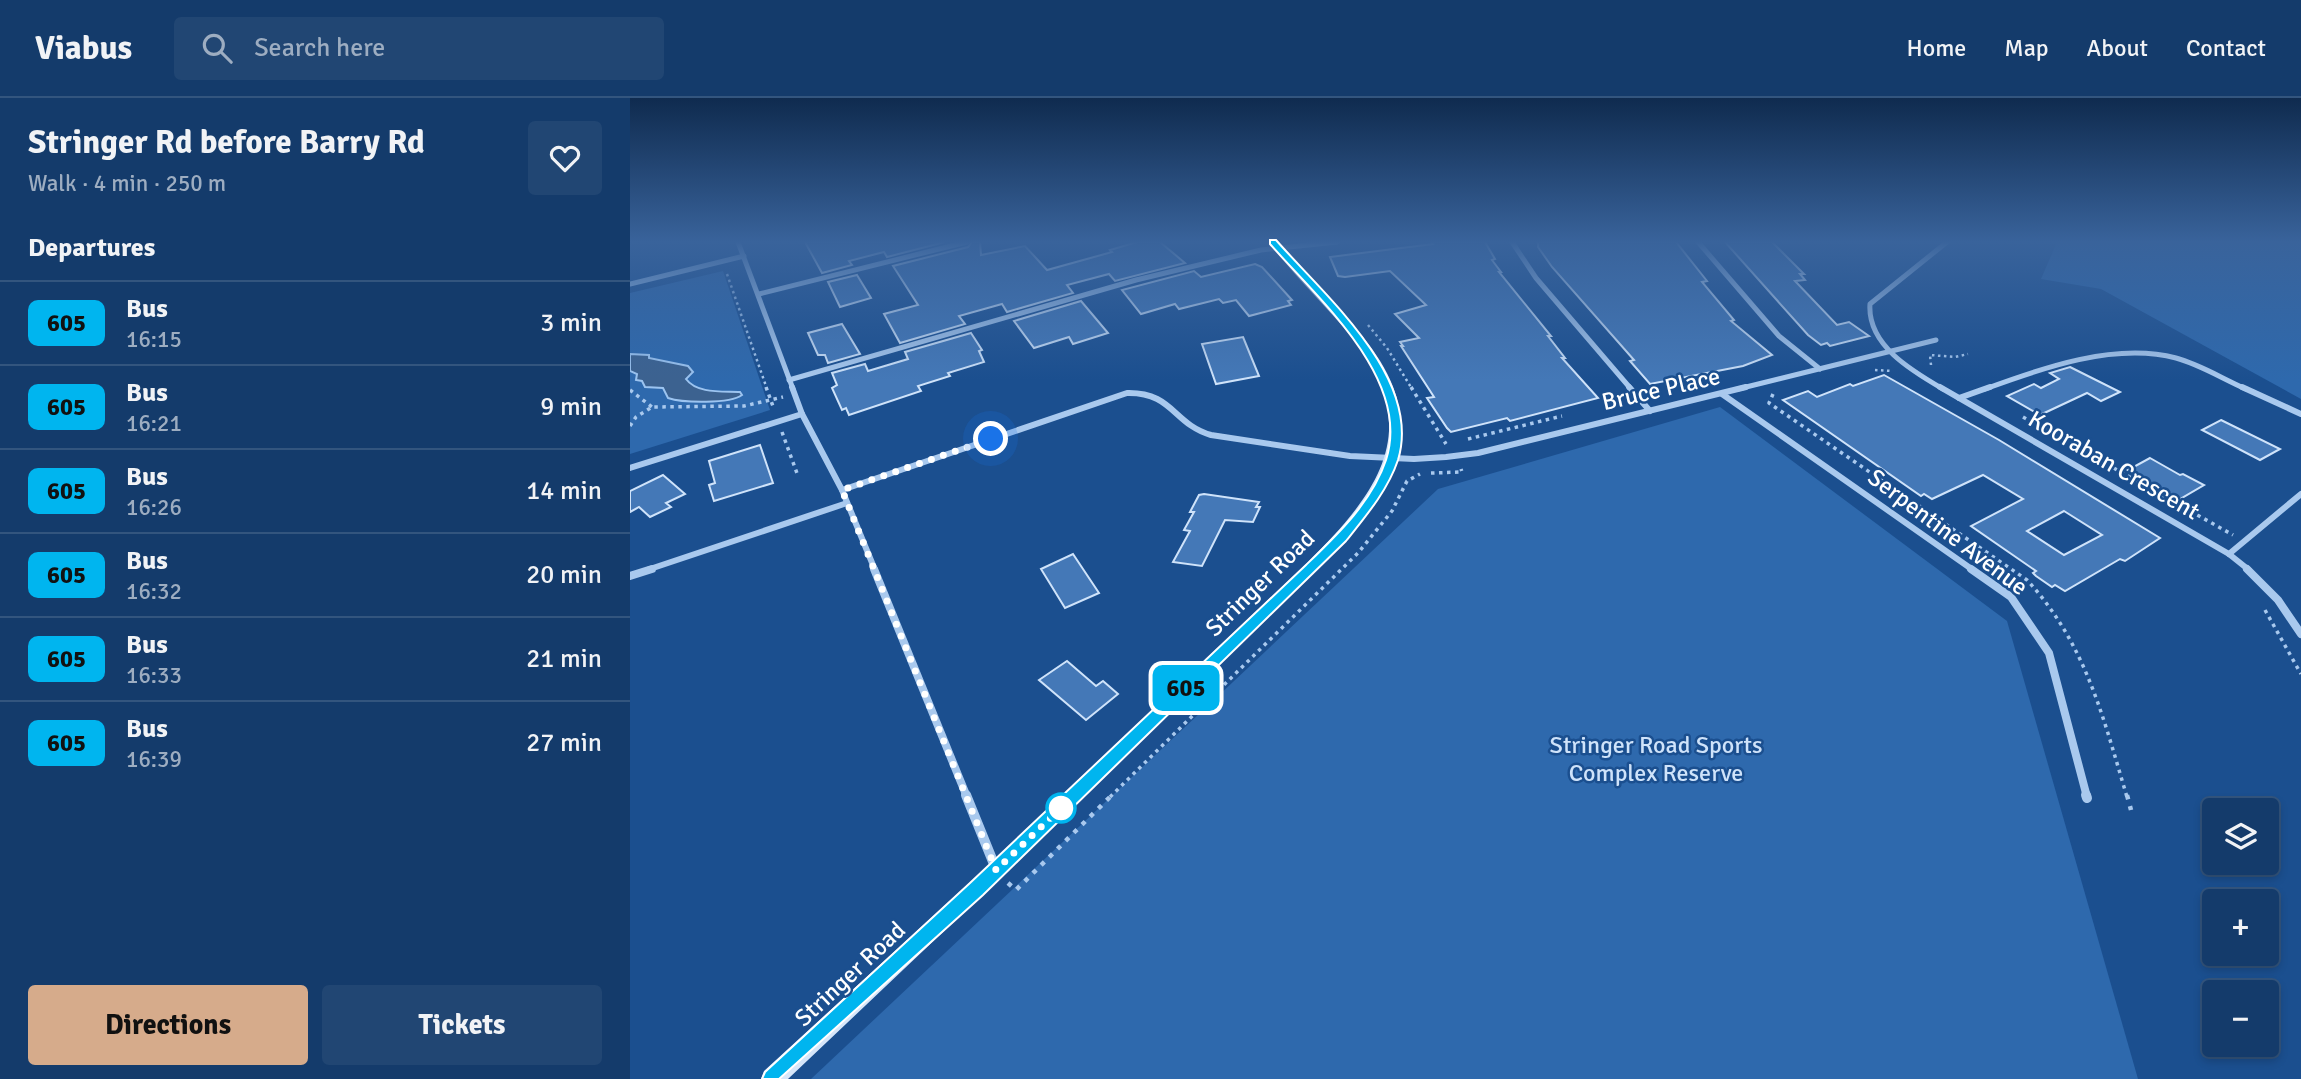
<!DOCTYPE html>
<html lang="en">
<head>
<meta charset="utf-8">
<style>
  body { margin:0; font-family:Signika,sans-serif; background:#214673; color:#f1f3f6; height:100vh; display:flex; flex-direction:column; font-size:26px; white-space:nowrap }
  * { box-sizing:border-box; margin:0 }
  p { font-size:23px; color:#9dadc1 }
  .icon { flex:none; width:38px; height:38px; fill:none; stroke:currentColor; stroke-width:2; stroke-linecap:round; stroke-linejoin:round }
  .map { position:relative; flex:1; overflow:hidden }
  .side { display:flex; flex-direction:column; background:#143b6b; width:630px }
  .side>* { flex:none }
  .badge { padding:0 14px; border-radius:10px; font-size:24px; line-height:46px }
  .controls { position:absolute; left:1572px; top:700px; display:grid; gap:14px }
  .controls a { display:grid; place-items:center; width:77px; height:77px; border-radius:7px; background:#143b6b; box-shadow:0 4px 10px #0003,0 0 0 2px #33557e; font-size:35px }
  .you { position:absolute; width:35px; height:35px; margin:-18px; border:5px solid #fff; border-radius:50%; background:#1a73e8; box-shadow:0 0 0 10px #1a73e833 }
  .map>.badge { position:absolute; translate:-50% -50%; box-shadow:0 0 0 4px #fff }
  h2 { padding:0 28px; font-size:26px; line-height:63px }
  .round { display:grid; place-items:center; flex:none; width:74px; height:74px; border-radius:7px; background:#214673 }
  .headline { display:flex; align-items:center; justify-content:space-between; height:119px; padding:0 28px }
  h1 { font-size:33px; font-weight:700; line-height:52px }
  .primary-button { display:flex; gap:14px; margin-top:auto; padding:14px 28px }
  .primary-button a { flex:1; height:80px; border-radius:7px; background:#d6ab8b; color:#111; font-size:28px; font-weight:700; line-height:80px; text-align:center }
  .primary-button a+a { background:#214673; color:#f1f3f6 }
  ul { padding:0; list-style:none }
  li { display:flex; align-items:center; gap:21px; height:84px; padding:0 28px; border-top:2px solid #33557e }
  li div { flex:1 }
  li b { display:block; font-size:26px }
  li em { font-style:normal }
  li .badge { min-width:77px; font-weight:700; text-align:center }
  header { display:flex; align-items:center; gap:42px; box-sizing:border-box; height:98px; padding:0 35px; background:#143b6b; border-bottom:2px solid #33557e }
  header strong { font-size:33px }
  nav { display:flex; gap:38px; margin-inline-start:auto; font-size:24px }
  .search { width:490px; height:63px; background:#214673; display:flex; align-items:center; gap:18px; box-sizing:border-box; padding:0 24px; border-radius:7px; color:#9dadc1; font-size:26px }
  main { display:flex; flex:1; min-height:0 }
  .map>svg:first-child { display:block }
  .green { fill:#2e69ad }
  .water { fill:#3c6290; stroke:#9cc4f0; stroke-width:2 }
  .building { fill:#4478b7; stroke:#cfe3fa; stroke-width:2; fill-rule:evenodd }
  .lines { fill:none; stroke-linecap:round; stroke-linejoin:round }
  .path-far2 { stroke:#a9c9ee; stroke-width:2.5; stroke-dasharray:2.5 3.5; stroke-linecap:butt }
  .path-far1 { stroke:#a9c9ee; stroke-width:3.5; stroke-dasharray:3.5 4.5; stroke-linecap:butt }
  .path { stroke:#a9c9ee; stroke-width:4.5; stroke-dasharray:4.5 7; stroke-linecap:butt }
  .street-far3 { stroke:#a9c9ee; stroke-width:5 }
  .street-far2 { stroke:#a9c9ee; stroke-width:6 }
  .street-far1 { stroke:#a9c9ee; stroke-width:8 }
  .street { stroke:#a9c9ee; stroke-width:10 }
  .secondary { fill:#d6e6fa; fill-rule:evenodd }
  .line { fill:#00b5ef; stroke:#fff; stroke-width:2 }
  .walk { stroke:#fff; stroke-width:7; stroke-dasharray:0 12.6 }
  .stop-dot { fill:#fff; stroke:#00b5ef; stroke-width:3.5 }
  .labels { text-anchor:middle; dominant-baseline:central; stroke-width:5; stroke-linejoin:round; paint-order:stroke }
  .street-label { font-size:24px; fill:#fff; stroke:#1b4f8f }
  .park-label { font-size:24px; fill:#cfe3fa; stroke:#1b4f8f }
</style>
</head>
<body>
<header>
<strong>Viabus</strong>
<div class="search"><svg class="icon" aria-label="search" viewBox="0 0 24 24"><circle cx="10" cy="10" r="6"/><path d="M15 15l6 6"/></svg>Search here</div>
<nav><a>Home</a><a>Map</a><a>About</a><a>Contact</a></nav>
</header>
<main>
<section class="side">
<div class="headline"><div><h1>Stringer Rd before Barry Rd</h1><p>Walk · 4 min · 250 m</p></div><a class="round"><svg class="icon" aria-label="heart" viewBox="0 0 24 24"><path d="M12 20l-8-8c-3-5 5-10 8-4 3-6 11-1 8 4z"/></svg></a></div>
<h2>Departures</h2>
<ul>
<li><span class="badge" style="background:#00b5ef;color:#111">605</span><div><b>Bus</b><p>16:15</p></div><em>3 min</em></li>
<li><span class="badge" style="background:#00b5ef;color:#111">605</span><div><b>Bus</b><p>16:21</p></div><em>9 min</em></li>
<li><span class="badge" style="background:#00b5ef;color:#111">605</span><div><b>Bus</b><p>16:26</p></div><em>14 min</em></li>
<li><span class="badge" style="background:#00b5ef;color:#111">605</span><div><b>Bus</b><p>16:32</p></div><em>20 min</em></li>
<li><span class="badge" style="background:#00b5ef;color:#111">605</span><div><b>Bus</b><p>16:33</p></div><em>21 min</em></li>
<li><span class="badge" style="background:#00b5ef;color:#111">605</span><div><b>Bus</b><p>16:39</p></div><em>27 min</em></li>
</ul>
<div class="primary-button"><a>Directions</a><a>Tickets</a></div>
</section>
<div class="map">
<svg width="1671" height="981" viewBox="0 0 1671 981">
  <rect width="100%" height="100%" fill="#1b4f8f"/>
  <g class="green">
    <polygon points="1427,144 1671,144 1671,301 1471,191 1411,181"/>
    <polygon points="93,173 140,312 0,356 0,195"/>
    <polygon points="1090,309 1377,523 1508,981 181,981 808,391"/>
  </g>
  <path class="water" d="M0 256 19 257V260L58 268 63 274 56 281C67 296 93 293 110 294L112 297C100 306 53 305 38 300L33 290 15 289 12 283 6 282 7 276 0 273Z"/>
  <g class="building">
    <polygon points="175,144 315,144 257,159 254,154 219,163 222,167 192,175"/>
    <polygon points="342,144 350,144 351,157 395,148 417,172 482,154 480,152 507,144 530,144 555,165 485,183 479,176 437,187 443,195 377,214 372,206 329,218 335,226 270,245 254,216 288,207 263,168 338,149"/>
    <polygon points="801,144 855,144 865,161 862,162 871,174 869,174 921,238 918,238 935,260 932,260 968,300 880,323 877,320 821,334 817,330 797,300 804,299 771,248 773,248 770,244 789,240 765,216 796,207 760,173 715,179 708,178 700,159 803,146"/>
    <polygon points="908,144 1046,144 1077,183 1072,184 1104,222 1101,223 1142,257 1113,268 1020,286 1000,263 1004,262 922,169 908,149"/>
    <polygon points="1095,144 1142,144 1174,176 1170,176 1175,182 1165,183 1207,227 1219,224 1239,238 1200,248 1197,245 1191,247 1178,237"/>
    <polygon points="625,166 632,169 662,202 658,203 661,207 619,218 606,202 593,205 589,201 549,211 545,206 511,216 492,192 564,173 571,179"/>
    <polygon points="227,177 241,200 210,209 198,184"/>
    <polygon points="451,203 478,235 443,246 439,239 404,250 384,223"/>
    <polygon points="212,226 230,256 198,265 195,257 188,257 178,235"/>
    <polygon points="341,235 352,252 349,253 354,264 318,275 320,278 288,288 291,293 219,317 216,310 212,312 202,290 207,287 202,275 235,266 238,273 278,261 275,254"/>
    <polygon points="613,239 629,278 586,286 572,246"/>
    <polygon points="1440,269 1490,294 1471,303 1457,295 1410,317 1377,298 1404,286 1411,290 1429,281 1420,275"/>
    <path d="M1254 277 1369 342 1530 440 1495 463 1490 461 1435 493 1425 487 1422 489 1406 478 1403 475 1406 473 1341 428 1393 401 1353 377 1302 401 1294 396 1291 398 1153 302 1178 293 1187 299 1220 286 1223 288ZM1434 413 1472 437 1434 457 1397 433Z"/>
    <polygon points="1591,322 1650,351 1630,362 1572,332"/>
    <polygon points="130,347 143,385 84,403 79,387 85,385 79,363"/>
    <polygon points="1520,360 1550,377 1553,376 1574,387 1550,401 1498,372"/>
    <polygon points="33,377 55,396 36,405 41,409 20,419 9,409 0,414 0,393"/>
    <polygon points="574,396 629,404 626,409 630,409 623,424 595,422 572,468 543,464 560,433 554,432 564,414 560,414 569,397"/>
    <polygon points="443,456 469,495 435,510 411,471"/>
    <polygon points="437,563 466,588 473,583 488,596 456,622 409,582"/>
  </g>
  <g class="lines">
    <g class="path-far2">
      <polyline points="97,176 137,291"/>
      <polyline points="738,227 757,250 782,291"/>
      <polyline points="1301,267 1300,257 1325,259 1338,256"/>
      <polyline points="1245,272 1262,273"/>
    </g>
    <g class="path-far1">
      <polyline points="136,289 144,311"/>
      <polyline points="781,289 816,346"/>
      <polyline points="0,292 22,309"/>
      <path d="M1143 296 1139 305 1397 482C1456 546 1473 619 1497 699"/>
      <polyline points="1393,319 1603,437"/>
      <polyline points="0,328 6,319 22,309 114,308 153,299"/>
      <polyline points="152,334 168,378"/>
      <polyline points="838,341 932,318"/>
      <polyline points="801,375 832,374 831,371"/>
      <polyline points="1635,512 1671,576"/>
      <polyline points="480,699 728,455 762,413 777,383 790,376"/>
    </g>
    <g class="path">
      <polyline points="1497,697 1501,712"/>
      <polyline points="378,785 386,792 482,697"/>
    </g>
    <g class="street-far3">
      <polyline points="108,144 163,291"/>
      <polyline points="882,144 906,180 1001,291"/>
      <polyline points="1068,144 1149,238 1190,271"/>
      <polyline points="0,186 114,158"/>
      <polyline points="129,196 337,144"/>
      <polyline points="159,282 506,182 631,152 707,144"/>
      <polyline points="1108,291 1306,242"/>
      <path d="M1313 291C1282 273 1237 247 1240 206L1317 144"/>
      <path d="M1355 291C1412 270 1485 244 1546 260 1569 266 1593 281 1616 291"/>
    </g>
    <g class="street-far2">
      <polyline points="162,289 172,316 212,392 245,472"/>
      <polyline points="999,289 1020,313"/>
      <polyline points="1310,289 1599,456 1619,472"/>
      <polyline points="1612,289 1671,316"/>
      <polyline points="1092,296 1343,472"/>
      <polyline points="1329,300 1360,289"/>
      <polyline points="0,370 172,316"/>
      <path d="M212 392 497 295C543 294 543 326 581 337L720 358 784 361 816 359 848 355 1116 289"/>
      <polyline points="1599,456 1671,396"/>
      <polyline points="17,472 217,405"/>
    </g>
    <g class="street-far1">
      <polyline points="244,471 337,699"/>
      <polyline points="1341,471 1381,499 1419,555 1457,699"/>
      <polyline points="1617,471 1648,502 1671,536"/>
      <polyline points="0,478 22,471"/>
    </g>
    <g class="street">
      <polyline points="336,697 366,771"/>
      <polyline points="1456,697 1457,700"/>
    </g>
    <path class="secondary" d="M639 144H648C672 176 701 203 727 232 799 315 774 374 709 449L372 778 158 981H131L134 973 360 766 675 467C740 403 795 338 730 250 702 212 666 182 639 144Z"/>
  </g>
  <linearGradient id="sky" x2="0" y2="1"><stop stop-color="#0f2b4f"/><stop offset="0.51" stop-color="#39639b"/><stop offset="1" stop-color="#39639b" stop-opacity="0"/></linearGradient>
  <rect width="1671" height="282" fill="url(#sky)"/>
  <path class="line" d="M640 142H646C694 197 793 280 768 362 758 392 736 418 716 443L353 797 149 981H132L135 974 340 785 676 467C707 437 742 404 756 362 782 281 688 201 640 146Z"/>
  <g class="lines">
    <polyline class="walk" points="361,341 212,392 366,772 431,710"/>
  </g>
  <circle class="stop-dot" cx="431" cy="710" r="14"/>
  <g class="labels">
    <g class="street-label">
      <text transform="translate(1031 291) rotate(-13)">Bruce Place</text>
      <text transform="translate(1484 367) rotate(30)">Kooraban Crescent</text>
      <text transform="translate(1318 434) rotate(37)">Serpentine Avenue</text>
      <text transform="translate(630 485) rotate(-44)">Stringer Road</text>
      <text transform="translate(220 876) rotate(-43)">Stringer Road</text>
    </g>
    <g class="park-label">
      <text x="1026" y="647">Stringer Road Sports<tspan x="1026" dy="28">Complex Reserve</tspan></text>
    </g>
  </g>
</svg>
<div class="controls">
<a><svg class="icon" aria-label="layers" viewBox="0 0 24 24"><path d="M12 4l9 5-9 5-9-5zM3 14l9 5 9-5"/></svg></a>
<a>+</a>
<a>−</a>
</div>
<div class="you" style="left:361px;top:341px"></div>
<b class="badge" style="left:556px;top:590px;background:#00b5ef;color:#111">605</b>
</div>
</main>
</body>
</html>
